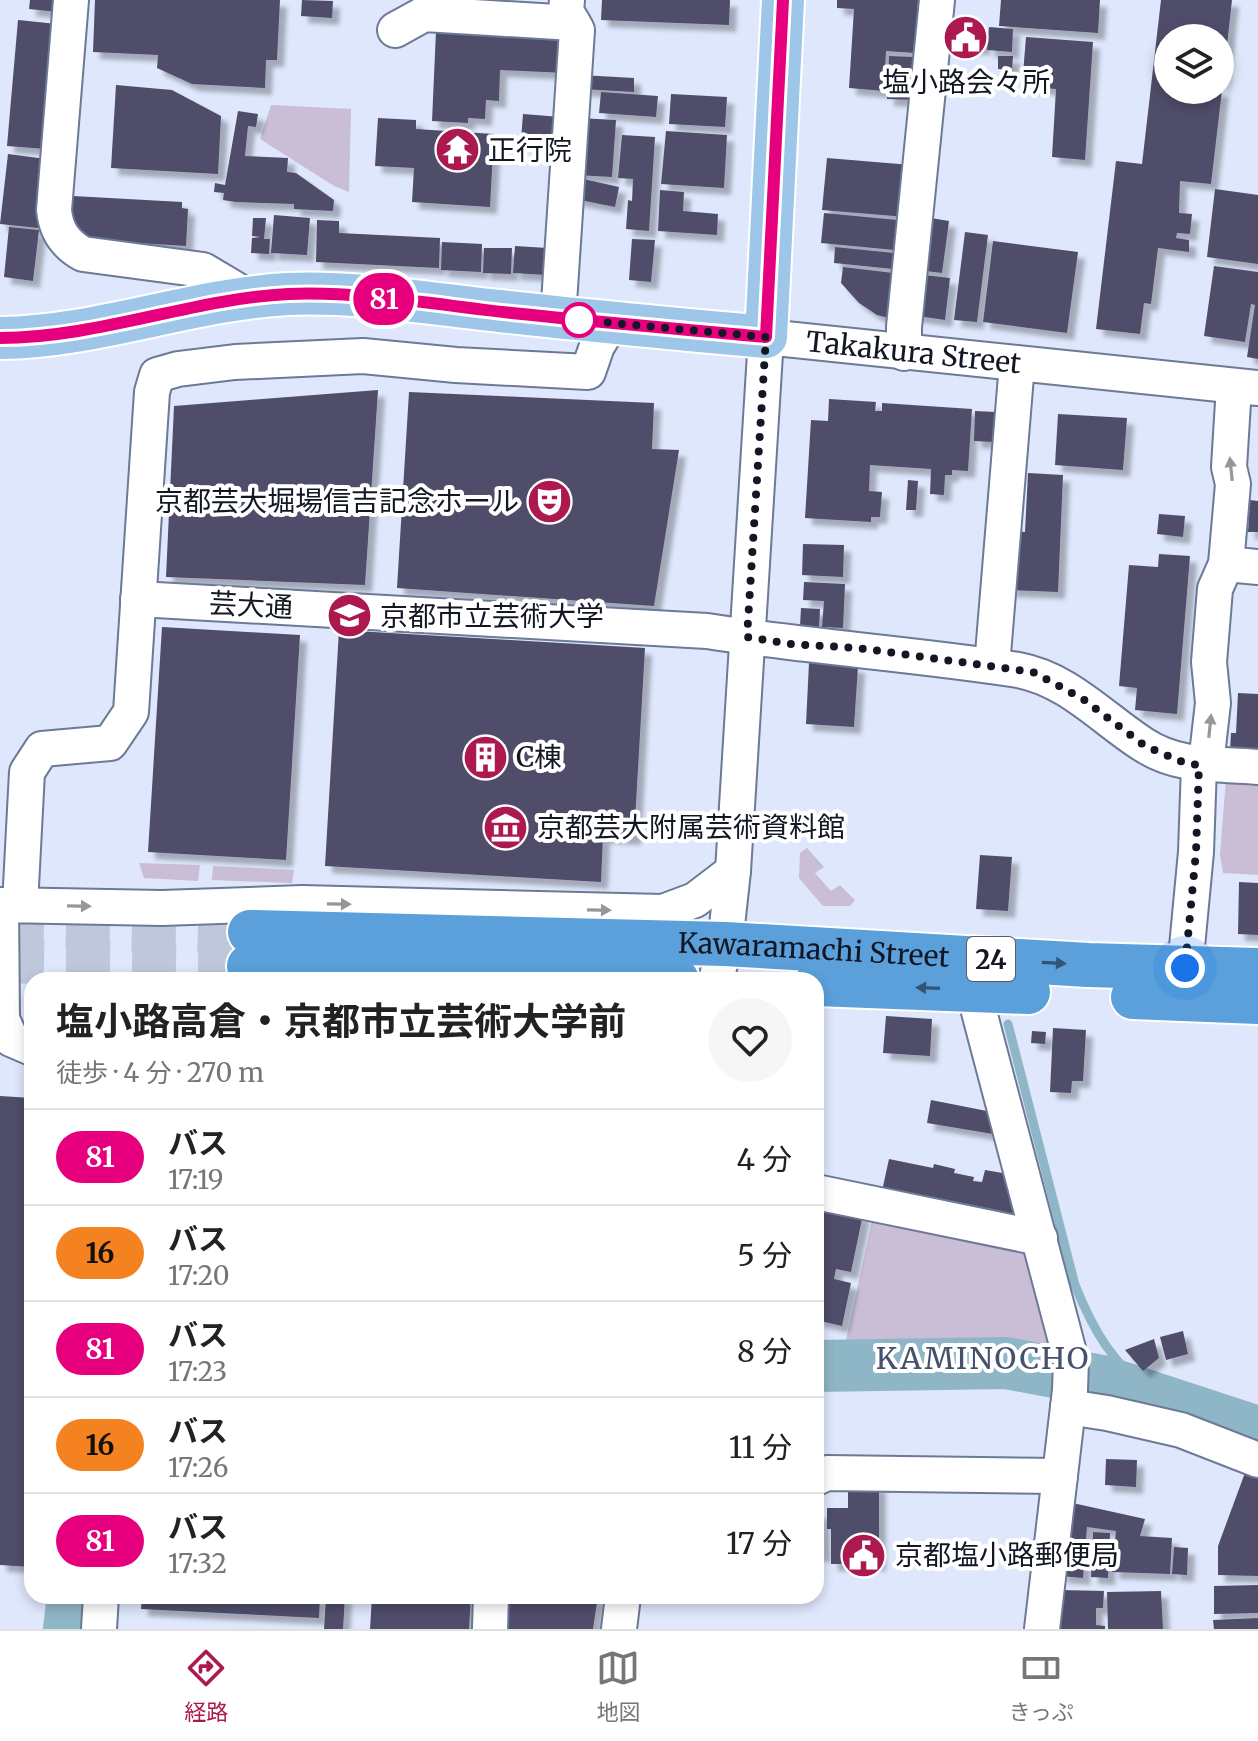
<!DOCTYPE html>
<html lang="ja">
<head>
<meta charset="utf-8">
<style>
  body { margin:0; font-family:Merriweather,"Noto Sans JP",serif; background:#f6f6f6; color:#222; height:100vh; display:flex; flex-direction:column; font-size:30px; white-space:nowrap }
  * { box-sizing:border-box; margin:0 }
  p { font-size:26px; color:#767676 }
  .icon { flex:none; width:44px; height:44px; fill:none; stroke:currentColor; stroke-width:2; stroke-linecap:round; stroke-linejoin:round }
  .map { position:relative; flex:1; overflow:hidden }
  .drawer { position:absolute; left:24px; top:972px; width:800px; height:632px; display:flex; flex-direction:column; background:#fff; border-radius:24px; box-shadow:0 4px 12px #0003 }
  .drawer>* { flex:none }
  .badge { padding:0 16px; border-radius:26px; font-size:28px; line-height:52px }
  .controls { position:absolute; left:1154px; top:24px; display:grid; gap:16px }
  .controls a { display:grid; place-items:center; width:80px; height:80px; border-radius:50%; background:#fff; box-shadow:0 4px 12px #0003; font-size:40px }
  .you { position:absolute; width:40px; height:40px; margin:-20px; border:6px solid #fff; border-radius:50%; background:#1a73e8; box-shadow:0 0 0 12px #1a73e833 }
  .map>.badge { position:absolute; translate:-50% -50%; box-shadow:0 0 0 4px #fff }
  .round { display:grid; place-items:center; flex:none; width:84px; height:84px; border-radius:42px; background:#f6f6f6 }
  .headline { display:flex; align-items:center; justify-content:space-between; height:136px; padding:0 32px }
  h1 { font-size:38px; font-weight:700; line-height:60px }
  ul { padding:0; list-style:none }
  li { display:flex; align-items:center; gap:24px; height:96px; padding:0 32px; border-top:2px solid #e0e0e0 }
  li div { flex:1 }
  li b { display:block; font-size:30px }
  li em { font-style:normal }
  li .badge { min-width:88px; font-weight:700; text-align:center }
  .tabs { display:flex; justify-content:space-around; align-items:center; height:112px; border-top:2px solid #e0e0e0; background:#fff; font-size:22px; color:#767676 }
  .tabs a { display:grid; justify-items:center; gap:4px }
  .tabs .active { color:#ab194f }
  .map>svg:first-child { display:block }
  .green { fill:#c9bed5 }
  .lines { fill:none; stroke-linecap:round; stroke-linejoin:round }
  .stream { stroke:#8fb6c6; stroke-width:9 }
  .river { stroke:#8fb6c6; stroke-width:52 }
  .building { fill:#4f4e6b; filter:url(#shadow) }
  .highway-tunnel { stroke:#bfc8db; stroke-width:44; stroke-dasharray:44 22; stroke-linecap:butt }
  .minor-casing { stroke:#6c7997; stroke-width:38 }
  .major-casing { stroke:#fff; stroke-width:46 }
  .highway-casing { stroke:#fff; stroke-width:48 }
  .minor { stroke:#fff; stroke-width:34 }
  .major { stroke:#9dc6e9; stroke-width:42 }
  .highway { stroke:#5ba0da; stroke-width:44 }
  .oneway { fill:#94979c }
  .oneway2 { fill:#335575 }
  .line-casing { stroke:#fff; stroke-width:18 }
  .line { stroke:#e6007e; stroke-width:12 }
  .walk { stroke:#121723; stroke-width:8; stroke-dasharray:0 14.4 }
  .stop-dot { fill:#fff; stroke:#e6007e; stroke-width:4 }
  .labels { text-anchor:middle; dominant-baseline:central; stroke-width:8; stroke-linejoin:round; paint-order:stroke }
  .shield { fill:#fff; stroke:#595d65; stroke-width:2 }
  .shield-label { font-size:26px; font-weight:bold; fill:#121723 }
  .poi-label { font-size:28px; fill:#121723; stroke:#fff; text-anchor:start }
  .street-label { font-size:28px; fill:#121723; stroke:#fff }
  .neighbourhood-label { font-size:30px; letter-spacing:2px; fill:#45516d; stroke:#fff }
</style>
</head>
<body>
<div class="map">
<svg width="1258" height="1629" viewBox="0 0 1258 1629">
  <defs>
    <filter id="shadow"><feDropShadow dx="7" dy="7" stdDeviation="2" flood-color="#0004"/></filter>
  </defs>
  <rect width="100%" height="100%" fill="#dee7fb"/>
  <g class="green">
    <polygon points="271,105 351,109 349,192 334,186 260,139"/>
    <polygon points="1226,778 1258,783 1258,875 1223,873 1220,855"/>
    <polygon points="807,848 824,867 815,873 831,891 840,885 855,900 850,906 823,906 799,878 800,853"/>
    <polygon points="139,863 200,865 198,881 144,878"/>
    <polygon points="213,866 294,870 292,883 212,880"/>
    <polygon points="874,1212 1023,1244 1055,1359 1001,1348 845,1345"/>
  </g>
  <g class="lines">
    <path class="stream" d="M1008 1024 1075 1285C1095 1335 1113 1362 1154 1397"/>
    <g class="river">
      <polyline points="816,1366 1006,1363 1102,1381 1258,1432"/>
      <polyline points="69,1629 73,1596"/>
    </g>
  </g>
  <g class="building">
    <polygon points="30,0 58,0 57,12 29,9"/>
    <polygon points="95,0 280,0 277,60 266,60 265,88 192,84 157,68 158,55 93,52"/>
    <polygon points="302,0 333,1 332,18 301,16"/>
    <polygon points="602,0 730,0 729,25 601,20"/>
    <polygon points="837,0 918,0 915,53 886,51 884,91 849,88 854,9 837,8"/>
    <polygon points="1001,0 1100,0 1098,33 999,26"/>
    <polygon points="1161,0 1232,0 1222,90 1220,38 1168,38 1168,90 1222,90 1211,184 1180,181 1179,213 1192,214 1190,234 1177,233 1176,238 1189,240 1189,252 1158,248 1151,304 1144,303 1140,334 1096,329 1116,161 1142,164"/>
    <polygon points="18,20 57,24 46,149 7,146"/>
    <polygon points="949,26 984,28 983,48 948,46"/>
    <polygon points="989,27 1013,29 1012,52 987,50"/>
    <polygon points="436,31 567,37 566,73 500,70 499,101 486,100 485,119 468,118 468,123 432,121"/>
    <polygon points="1026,37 1093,42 1085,160 1052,157 1056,89 1022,86"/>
    <polygon points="889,56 916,57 914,100 887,99"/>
    <polygon points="998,56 1013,56 1012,70 998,69"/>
    <polygon points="581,75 634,78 634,92 581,89"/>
    <polygon points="116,85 172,90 221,116 218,174 111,168"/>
    <polygon points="601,92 658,96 656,117 599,113"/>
    <polygon points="671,94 727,97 725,127 669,124"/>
    <polygon points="238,111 258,114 256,127 248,126 245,156 288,158 287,172 296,173 334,200 333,211 294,209 294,204 236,202 223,200 224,193 214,192 215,183 225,185"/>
    <polygon points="523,114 561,117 559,143 521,140"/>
    <polygon points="378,118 416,120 416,129 494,134 490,207 412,202 414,168 375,166"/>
    <polygon points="579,118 616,120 612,177 575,175"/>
    <polygon points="666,131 727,135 724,188 661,184"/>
    <polygon points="622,135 655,137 649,231 626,229 628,200 632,201 633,179 618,178"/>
    <polygon points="8,154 46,159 38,228 0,224"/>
    <polygon points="827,158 911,165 906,217 822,210"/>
    <polygon points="579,178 619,187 615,207 575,199"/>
    <polygon points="1215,189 1258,195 1258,264 1207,257"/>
    <polygon points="660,190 684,192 683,211 718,214 717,235 658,231"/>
    <polygon points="73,196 182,202 182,208 188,209 186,246 70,239"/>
    <polygon points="824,213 908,221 905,251 821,243"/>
    <polygon points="274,215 310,218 307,255 271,253"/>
    <polygon points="925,217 949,221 942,273 918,270"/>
    <polygon points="253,218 266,218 264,239 270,239 269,254 251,253 252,238 260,237 252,236"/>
    <polygon points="317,220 339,221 339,233 440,238 439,268 316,262"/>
    <polygon points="9,227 39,230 33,281 4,277"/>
    <polygon points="965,232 988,235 977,322 954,320"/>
    <polygon points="632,239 655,240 651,282 629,280"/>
    <polygon points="993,241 1078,252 1067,333 983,322"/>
    <polygon points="442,242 482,244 481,272 441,270"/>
    <polygon points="515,246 548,248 547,275 513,273"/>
    <polygon points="835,247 904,254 903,270 834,263"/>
    <polygon points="484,248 512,248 511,274 483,273"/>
    <polygon points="1214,266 1258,272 1258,359 1247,357 1255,305 1251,304 1245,342 1204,336"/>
    <polygon points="843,267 902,274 897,320 877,315 859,303 841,283"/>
    <polygon points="916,274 950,278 945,320 911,315"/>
    <polygon points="378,390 365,585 166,577 174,406"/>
    <polygon points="409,392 654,403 652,449 679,450 654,606 397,588"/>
    <polygon points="829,399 876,402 875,411 882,411 882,403 972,409 968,471 952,470 952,475 945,475 944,495 930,494 931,469 870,465 869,491 882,492 880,517 871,517 871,522 805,518 811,420 828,421"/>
    <polygon points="975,411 996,412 994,442 974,441"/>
    <polygon points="1058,414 1127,418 1123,470 1055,465"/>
    <polygon points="1028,473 1063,475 1058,592 1009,590 1012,531 1025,532"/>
    <polygon points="908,480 918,481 916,510 906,510"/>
    <polygon points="1250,500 1258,501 1258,532 1248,532"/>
    <polygon points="1159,514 1185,516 1183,537 1157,534"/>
    <polygon points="803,544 844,545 843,577 802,575"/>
    <polygon points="1159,554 1190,556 1177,714 1135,710 1137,688 1119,686 1129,565 1158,567"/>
    <polygon points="804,582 845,584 843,628 822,627 824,601 803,600"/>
    <polygon points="801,608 820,609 819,627 800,626"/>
    <polygon points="162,627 300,635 286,860 148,852"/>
    <polygon points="339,630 645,648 634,838 603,836 601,882 325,866"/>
    <polygon points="809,663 858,666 854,727 806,724"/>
    <polygon points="1238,693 1258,694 1258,754 1230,752 1231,733 1236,733"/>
    <polygon points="980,855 1012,857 1008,911 976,909"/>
    <polygon points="1239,882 1258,883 1258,935 1238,934"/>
    <polygon points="886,1016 932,1019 930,1056 883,1053"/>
    <polygon points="1053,1028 1086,1030 1083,1081 1072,1081 1071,1093 1050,1092"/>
    <polygon points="1032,1031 1046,1032 1045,1044 1031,1043"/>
    <polygon points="0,1096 32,1098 32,1567 0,1565"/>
    <polygon points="931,1100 997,1113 993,1134 927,1123"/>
    <polygon points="889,1159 933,1168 934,1164 955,1169 954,1173 974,1177 973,1181 982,1182 985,1170 1014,1175 1016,1195 1012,1216 882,1191"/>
    <polygon points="816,1204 863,1214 851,1272 836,1269 834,1279 851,1283 842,1326 816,1320"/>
    <polygon points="1183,1331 1188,1354 1166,1360 1160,1337"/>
    <polygon points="1154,1339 1159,1358 1143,1371 1125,1350"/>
    <polygon points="1106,1459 1137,1460 1136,1487 1105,1485"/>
    <polygon points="1246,1470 1258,1475 1258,1576 1218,1575 1218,1546"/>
    <polygon points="879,1484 879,1564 831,1564 831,1529 827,1529 827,1508 848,1508 848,1485"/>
    <polygon points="1068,1502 1145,1519 1140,1536 1172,1538 1170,1574 1112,1572 1116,1531 1087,1527 1083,1578 1060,1576"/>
    <polygon points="816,1512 822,1512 823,1555 816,1555"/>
    <polygon points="1093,1532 1110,1533 1108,1578 1091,1577"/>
    <polygon points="1174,1547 1188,1548 1187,1575 1172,1574"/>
    <polygon points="1258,1585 1258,1613 1214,1614 1214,1586"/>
    <polygon points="1061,1590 1104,1591 1103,1608 1096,1608 1096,1625 1105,1626 1105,1629 1057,1629"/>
    <polygon points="1161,1591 1163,1629 1108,1629 1107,1592"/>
    <polygon points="142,1596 320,1596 319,1618 141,1609"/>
    <polygon points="326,1596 345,1596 343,1629 324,1629"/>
    <polygon points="372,1596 471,1596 469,1629 370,1629"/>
    <polygon points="508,1596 598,1596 593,1629 503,1629"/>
    <polygon points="1258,1618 1258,1629 1214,1629 1213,1620"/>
  </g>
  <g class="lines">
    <g class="highway-tunnel">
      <polyline points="0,925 250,932"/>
      <polyline points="0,961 249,966"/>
    </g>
    <defs>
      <g id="minor">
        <path d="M71 0 54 210C56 231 65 244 83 254L203 270 250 298"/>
        <polyline points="395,30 424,14 573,23"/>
        <polyline points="558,318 577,30 566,11 567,0"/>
        <polyline points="904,353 904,327 937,0"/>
        <polyline points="1226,564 1258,567"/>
        <path d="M138 599 707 631C810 647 914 654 1018 670 1068 679 1103 719 1144 745 1180 768 1217 763 1258 767"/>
        <polyline points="992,666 1017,364"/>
        <polyline points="20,905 27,772 42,749 110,743 131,712 152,392 157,375 178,369 235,362 363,356 456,365 588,372 597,346 611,323"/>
        <polyline points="1185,968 1196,852 1199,765 1207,755 1213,703 1209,662 1215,589 1226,564 1233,484 1229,467 1234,386"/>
        <path id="s1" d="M716 980 725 944 733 871 766 337 1258 388"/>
        <polyline points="973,989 1071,1360 1070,1390 1042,1629"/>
        <polyline points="32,1048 11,1039 2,1019 1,905 162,908 302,903 663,912 695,900 733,871"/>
        <polyline points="816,1192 1040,1238"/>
        <polyline points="1068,1407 1107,1413 1181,1430 1258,1460"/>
        <polyline points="816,1478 827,1473 1060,1476"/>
        <polyline points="99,1629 101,1596"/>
        <polyline points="490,1629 491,1596"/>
        <polyline points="619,1629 623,1596"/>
      </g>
      <path id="major" d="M0 338C98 337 191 299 288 294 358 291 430 304 500 311 588 321 677 329 766 337L783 0"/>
      <g id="highway">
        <path id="s2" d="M250 932 725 944 1088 965 1258 970"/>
        <polyline points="249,966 677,980"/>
        <polyline points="816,984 1028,992"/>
        <polyline points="1133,997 1258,1002"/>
      </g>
    </defs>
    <use href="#minor" class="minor-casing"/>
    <use href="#major" class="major-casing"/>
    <use href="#highway" class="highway-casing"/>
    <use href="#minor" class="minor"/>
    <use href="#major" class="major"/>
    <use href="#highway" class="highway"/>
  </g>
  <defs><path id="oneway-solid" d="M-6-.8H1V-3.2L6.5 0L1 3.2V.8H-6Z" transform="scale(2)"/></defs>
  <g class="oneway">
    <use href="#oneway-solid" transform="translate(1231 469) rotate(-96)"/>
    <use href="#oneway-solid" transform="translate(1210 726) rotate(-84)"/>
    <use href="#oneway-solid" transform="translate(339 904) rotate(1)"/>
    <use href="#oneway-solid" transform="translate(79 906) rotate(1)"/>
    <use href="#oneway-solid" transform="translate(599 910) rotate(1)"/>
  </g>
  <g class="oneway2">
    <use href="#oneway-solid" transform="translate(1054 963) rotate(3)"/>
    <use href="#oneway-solid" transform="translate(928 988) rotate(-178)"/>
  </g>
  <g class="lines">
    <defs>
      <path id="line" d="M0 338C98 338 191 299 288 294 362 291 438 305 512 313 596 322 681 329 766 337L783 0"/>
    </defs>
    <use href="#line" class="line-casing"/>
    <use href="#line" class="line"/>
    <polyline class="walk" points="579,320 766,337 747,637 790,644 858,648 1033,672 1083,699 1145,746 1185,763 1199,765 1196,852 1185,968"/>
  </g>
  <defs>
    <symbol id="civic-disc" viewBox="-11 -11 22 22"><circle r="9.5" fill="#ab194f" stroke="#fff"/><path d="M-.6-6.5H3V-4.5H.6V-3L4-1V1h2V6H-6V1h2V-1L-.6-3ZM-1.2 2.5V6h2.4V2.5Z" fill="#fff"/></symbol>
    <symbol id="temple-disc" viewBox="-11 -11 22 22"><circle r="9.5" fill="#ab194f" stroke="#fff"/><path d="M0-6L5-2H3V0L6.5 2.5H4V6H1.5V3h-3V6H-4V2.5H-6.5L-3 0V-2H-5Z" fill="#fff"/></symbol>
    <symbol id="theatre-disc" viewBox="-11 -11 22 22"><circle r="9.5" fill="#ab194f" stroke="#fff"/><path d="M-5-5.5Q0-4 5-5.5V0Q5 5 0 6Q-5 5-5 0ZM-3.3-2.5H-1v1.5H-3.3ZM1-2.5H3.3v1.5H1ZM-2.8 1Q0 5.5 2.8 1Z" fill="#fff"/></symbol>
    <symbol id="university-disc" viewBox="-11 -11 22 22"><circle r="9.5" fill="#ab194f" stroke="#fff"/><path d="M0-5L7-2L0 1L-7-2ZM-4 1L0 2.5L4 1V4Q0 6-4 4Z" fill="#fff"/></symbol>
    <symbol id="building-disc" viewBox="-11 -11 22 22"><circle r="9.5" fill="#ab194f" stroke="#fff"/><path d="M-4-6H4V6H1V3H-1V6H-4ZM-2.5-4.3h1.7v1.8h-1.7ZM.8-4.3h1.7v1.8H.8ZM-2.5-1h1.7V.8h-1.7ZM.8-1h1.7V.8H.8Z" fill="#fff"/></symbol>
    <symbol id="museum-disc" viewBox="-11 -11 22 22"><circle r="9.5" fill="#ab194f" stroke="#fff"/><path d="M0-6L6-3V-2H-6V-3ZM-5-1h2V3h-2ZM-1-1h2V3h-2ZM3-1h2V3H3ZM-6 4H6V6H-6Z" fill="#fff"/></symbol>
  </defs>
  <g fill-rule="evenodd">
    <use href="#civic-disc" x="940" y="12" width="51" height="51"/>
    <use href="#temple-disc" x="432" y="124" width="51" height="51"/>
    <use href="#theatre-disc" x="524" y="476" width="51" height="51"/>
    <use href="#university-disc" x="324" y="590" width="51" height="51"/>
    <use href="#building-disc" x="460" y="732" width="51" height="51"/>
    <use href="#museum-disc" x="480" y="802" width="51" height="51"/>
    <use href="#civic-disc" x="838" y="1530" width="51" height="51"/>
  </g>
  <circle class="stop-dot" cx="579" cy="320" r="16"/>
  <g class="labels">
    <rect class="shield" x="967" y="937" width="48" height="44" rx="6"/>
    <g class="shield-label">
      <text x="991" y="959">24</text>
    </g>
    <g class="poi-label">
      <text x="966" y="82" text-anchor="middle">塩小路会々所</text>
      <text x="488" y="150">正行院</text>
      <text x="519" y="501" text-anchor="end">京都芸大堀場信吉記念ホール</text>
      <text x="380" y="616">京都市立芸術大学</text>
      <text x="516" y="757">C棟</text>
      <text x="537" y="827">京都芸大附属芸術資料館</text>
      <text x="895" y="1555">京都塩小路郵便局</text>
    </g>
    <g class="street-label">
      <text stroke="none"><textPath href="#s1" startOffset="794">Takakura Street</textPath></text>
      <text transform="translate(251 605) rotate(3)">芸大通</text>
      <text stroke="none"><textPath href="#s2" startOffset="564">Kawaramachi Street</textPath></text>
    </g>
    <g class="neighbourhood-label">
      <text x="983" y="1358">KAMINOCHO</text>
    </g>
  </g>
</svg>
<div class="controls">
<a><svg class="icon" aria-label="layers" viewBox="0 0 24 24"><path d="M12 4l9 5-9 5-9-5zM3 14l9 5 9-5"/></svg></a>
</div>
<div class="you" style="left:1185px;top:968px"></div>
<b class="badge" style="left:384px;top:299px;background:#e6007e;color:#fff">81</b>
<section class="drawer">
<div class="headline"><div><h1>塩小路高倉・京都市立芸術大学前</h1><p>徒歩 · 4 分 · 270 m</p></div><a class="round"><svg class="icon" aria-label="heart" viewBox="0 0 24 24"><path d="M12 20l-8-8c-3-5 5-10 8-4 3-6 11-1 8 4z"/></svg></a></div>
<ul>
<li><span class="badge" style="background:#e6007e;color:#fff">81</span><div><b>バス</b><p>17:19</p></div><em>4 分</em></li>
<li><span class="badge" style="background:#f58220;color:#111">16</span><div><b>バス</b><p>17:20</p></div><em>5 分</em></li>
<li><span class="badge" style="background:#e6007e;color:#fff">81</span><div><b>バス</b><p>17:23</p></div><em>8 分</em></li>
<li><span class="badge" style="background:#f58220;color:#111">16</span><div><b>バス</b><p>17:26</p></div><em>11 分</em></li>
<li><span class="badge" style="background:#e6007e;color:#fff">81</span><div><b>バス</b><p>17:32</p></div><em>17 分</em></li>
</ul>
</section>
</div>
<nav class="tabs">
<a class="active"><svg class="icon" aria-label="directions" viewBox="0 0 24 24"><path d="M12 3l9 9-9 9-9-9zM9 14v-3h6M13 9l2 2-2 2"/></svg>経路</a>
<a><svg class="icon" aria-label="map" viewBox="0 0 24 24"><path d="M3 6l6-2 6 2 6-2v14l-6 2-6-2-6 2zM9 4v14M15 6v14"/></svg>地図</a>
<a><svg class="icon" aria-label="tickets" viewBox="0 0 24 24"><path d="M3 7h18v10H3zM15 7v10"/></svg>きっぷ</a>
</nav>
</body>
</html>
